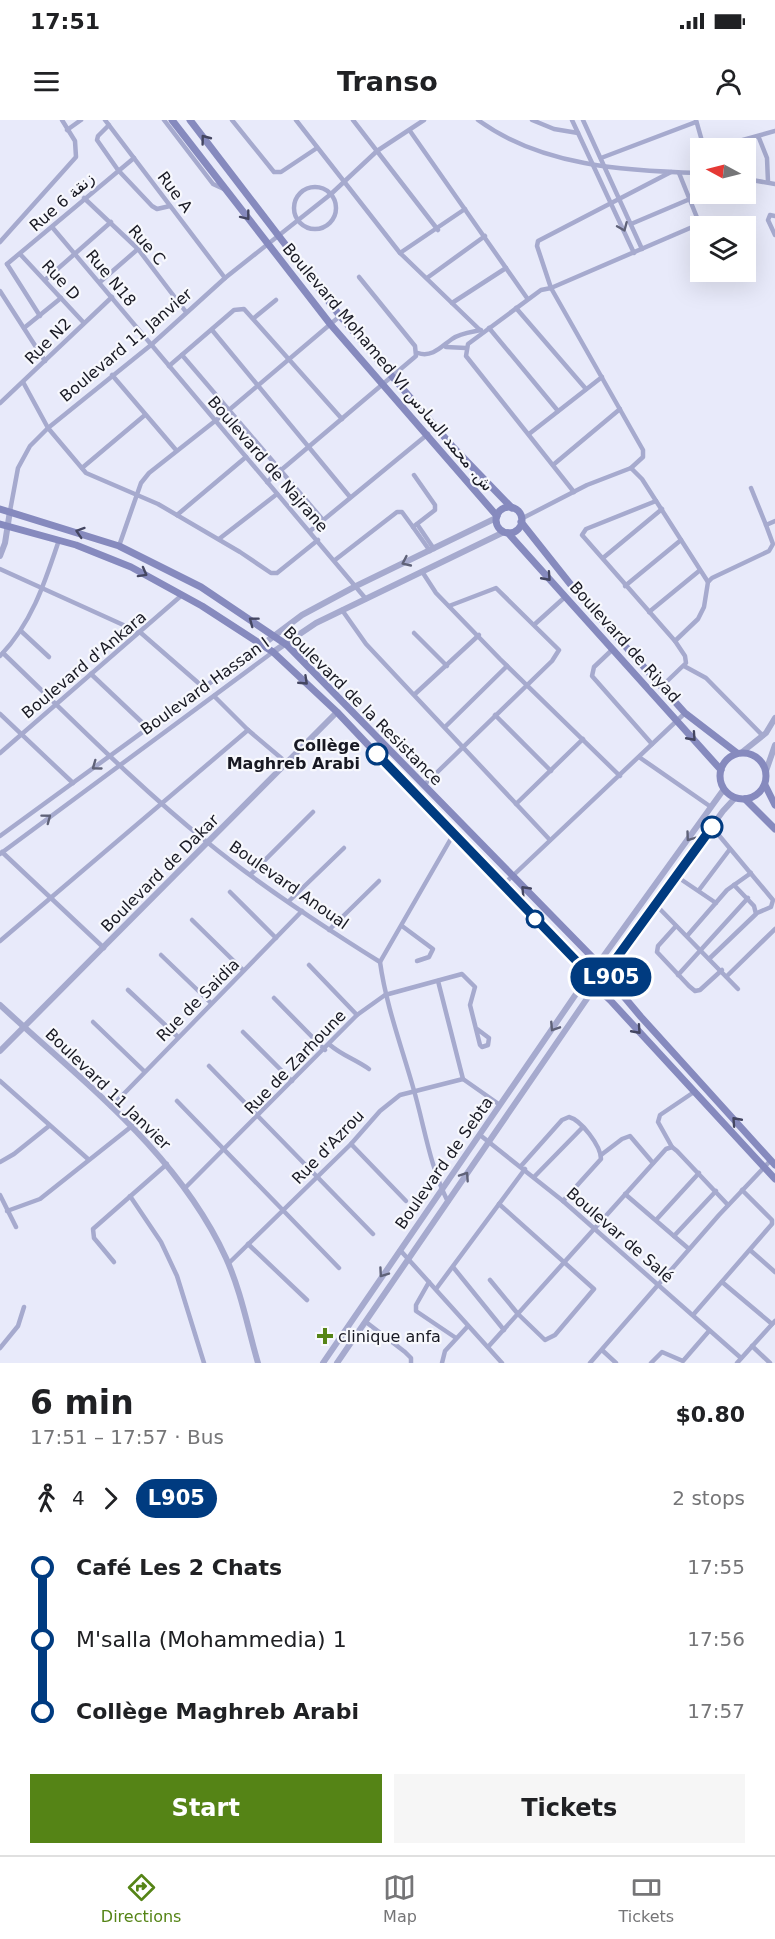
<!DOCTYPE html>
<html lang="en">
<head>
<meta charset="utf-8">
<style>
  body { margin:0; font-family:"DejaVu Sans","Noto Sans Arabic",sans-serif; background:#f6f6f6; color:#202124; height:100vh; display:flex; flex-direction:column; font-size:22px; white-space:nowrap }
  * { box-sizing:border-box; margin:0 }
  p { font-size:20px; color:#757577 }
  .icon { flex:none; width:33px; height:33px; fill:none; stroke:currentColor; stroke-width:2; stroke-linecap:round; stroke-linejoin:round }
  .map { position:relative; height:1243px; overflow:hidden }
  .drawer { display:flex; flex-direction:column; background:#fff; flex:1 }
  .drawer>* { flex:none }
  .badge { padding:0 12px; border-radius:20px; font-size:21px; line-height:39px }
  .needle { width:39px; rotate:277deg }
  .controls { position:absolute; left:690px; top:18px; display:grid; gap:12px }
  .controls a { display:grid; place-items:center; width:66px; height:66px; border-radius:0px; background:#fff; box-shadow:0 6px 24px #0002; font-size:30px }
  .map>.badge { position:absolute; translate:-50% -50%; box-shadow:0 0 0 3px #fff }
  .legs { display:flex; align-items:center; gap:9px; height:66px; padding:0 30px; font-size:20px }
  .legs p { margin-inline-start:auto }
  .head { display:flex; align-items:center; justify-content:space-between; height:102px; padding:0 30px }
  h1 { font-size:33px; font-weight:600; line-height:45px }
  .action { display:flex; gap:12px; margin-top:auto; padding:12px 30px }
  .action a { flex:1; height:69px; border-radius:0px; background:#558416; color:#fff; font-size:24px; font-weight:600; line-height:69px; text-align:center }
  .action a+a { background:#f6f6f6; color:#202124 }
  ul { padding:0 30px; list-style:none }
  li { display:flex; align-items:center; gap:21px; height:72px; font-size:22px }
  li i { display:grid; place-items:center; width:9px; height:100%; margin:0 8px; background:currentColor }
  li i::after { content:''; width:15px; height:15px; margin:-8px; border:4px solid; border-radius:50%; background:#fff }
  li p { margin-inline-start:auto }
  li:first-child i { background:linear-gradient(#0000 50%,currentColor 0) }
  li:last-child i { background:linear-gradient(currentColor 50%,#0000 0) }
  .status { display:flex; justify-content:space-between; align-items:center; height:42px; padding:0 30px; background:#fff; direction:ltr }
  .status svg { height:16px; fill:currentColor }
  header { display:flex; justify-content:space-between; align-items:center; height:78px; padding:0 30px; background:#fff; font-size:27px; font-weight:600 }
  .menu { display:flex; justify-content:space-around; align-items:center; height:84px; border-top:2px solid #e0e0e0; background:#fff; font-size:16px; color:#757577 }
  .menu a { display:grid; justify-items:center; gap:3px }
  .menu .selected { color:#558416 }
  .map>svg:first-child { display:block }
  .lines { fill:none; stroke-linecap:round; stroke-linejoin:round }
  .minor { stroke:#a6aace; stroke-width:4.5 }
  .tertiary { stroke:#a6aace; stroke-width:6 }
  .secondary { stroke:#868abe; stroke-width:7 }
  .oneway { stroke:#444661 }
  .oneway2 { stroke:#5f6278 }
  .line-1-casing { stroke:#fff; stroke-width:14 }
  .line-1 { stroke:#003b80; stroke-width:9 }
  .stop-1-dot { fill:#fff; stroke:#003b80; stroke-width:3 }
  .poi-dot { fill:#558416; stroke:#f7f8fd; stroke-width:2 }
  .labels { text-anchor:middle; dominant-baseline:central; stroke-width:4.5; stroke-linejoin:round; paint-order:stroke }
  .street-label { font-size:16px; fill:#181923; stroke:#f7f8fd }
  .stop-label { font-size:16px; font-weight:bold; fill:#181923; stroke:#f7f8fd; text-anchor:end }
  .poi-label { font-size:16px; fill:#181923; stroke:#f7f8fd; text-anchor:start }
</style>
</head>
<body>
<div class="status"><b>17:51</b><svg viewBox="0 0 49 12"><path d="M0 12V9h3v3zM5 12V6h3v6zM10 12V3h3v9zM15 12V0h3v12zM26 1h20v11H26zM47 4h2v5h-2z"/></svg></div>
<header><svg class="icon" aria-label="menu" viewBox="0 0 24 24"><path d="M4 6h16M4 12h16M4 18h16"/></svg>Transo<svg class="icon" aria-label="person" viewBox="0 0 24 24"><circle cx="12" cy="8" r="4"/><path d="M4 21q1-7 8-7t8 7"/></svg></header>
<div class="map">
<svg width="775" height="1243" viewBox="0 0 775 1243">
  <rect width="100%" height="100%" fill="#e8eafa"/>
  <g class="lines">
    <g class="minor">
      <polyline points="105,0 225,158"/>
      <polyline points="164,0 213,64 226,70"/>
      <polyline points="232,0 274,52 281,52 317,28"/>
      <polyline points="296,0 400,133 480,210"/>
      <polyline points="353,0 438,110"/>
      <path d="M478 0C541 46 625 51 700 53"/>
      <polyline points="532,0 554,9 578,13"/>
      <polyline points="572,0 634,133"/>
      <polyline points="583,0 642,129"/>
      <polyline points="696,0 704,28"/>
      <polyline points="109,5 98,16 97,20 118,50 152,86 157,89 170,86"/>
      <polyline points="67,10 81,0"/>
      <polyline points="410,11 527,178"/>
      <polyline points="759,18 767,38 768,62"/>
      <polyline points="732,23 775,11"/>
      <polyline points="601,38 696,2"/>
      <polyline points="671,52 538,121 537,126 551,168 697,105 698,100 679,53"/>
      <polyline points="746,59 775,64"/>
      <circle cx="315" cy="88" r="21"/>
      <polyline points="84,78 138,129 186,192"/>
      <polyline points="775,96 770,95 768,100 775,115"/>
      <polyline points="631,104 690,79"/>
      <polyline points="52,107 366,479"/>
      <polyline points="0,122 76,37 75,21 62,0"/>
      <polyline points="400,133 465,89"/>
      <polyline points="20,134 84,203"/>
      <polyline points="7,144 134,38"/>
      <polyline points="7,144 40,196"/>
      <polyline points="427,158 485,116"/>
      <polyline points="45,160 111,102"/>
      <polyline points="100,162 138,129"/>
      <polyline points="0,171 45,241"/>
      <polyline points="452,183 506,148"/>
      <polyline points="516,188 586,269"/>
      <polyline points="254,198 276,180"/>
      <polyline points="24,208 61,178"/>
      <polyline points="489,208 558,291"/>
      <polyline points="212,210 350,377"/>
      <polyline points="446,227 466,228"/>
      <path d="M418 233C432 238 442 226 452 219 460 213 472 212 481 210"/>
      <polyline points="182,235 323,400"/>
      <polyline points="169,246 234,190 244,189 342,299"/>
      <polyline points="112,255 176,330"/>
      <polyline points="23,262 48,308 86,353 158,384 240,432 271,453 277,453 318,420"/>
      <polyline points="0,283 112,177"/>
      <polyline points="529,314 602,257"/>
      <polyline points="553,345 620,289"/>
      <polyline points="82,348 145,295"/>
      <polyline points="267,362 416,236 415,226 359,157"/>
      <polyline points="751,368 766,405"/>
      <polyline points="574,372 466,236 468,224 541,170 551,168 643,330 643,337 631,348"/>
      <polyline points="656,381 586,409 582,415 675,521"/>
      <polyline points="10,391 18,348 30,326 48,308 151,225 225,158 331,74 377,31 424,0"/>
      <polyline points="177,395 246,337"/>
      <polyline points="521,399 587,365 631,348 642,359 708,462"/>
      <polyline points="417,404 434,429"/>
      <polyline points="413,407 430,431"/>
      <polyline points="310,411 428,314"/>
      <polyline points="219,419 277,374"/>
      <polyline points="119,426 141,363 149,353 229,290 340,196"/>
      <polyline points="603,438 662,389"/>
      <polyline points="335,440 397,392 402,392 413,407 435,390 435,385 414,355"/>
      <polyline points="0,449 141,513 203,567"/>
      <polyline points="423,453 436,473 500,539 620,656"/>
      <polyline points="625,466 681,420"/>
      <polyline points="342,490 366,524 550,720"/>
      <polyline points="649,492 699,451"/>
      <polyline points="535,504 565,477"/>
      <polyline points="21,511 49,537"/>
      <polyline points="414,513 447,546"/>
      <polyline points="613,529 594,547 592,556 652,624"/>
      <path d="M3 533C70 597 135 664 207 722 261 766 321 805 380 842 386 885 401 925 413 967 425 1008 429 1044 448 1082"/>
      <path d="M0 536C32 503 45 462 59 420"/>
      <polyline points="684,546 706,558 763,616"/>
      <polyline points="91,554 148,608"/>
      <polyline points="661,567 686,543 685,536 675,521 698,499 704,487 708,462 712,458 769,431 773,424 766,405 775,401"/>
      <polyline points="415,574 479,515"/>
      <polyline points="214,576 248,610 287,643"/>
      <polyline points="0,594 73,663"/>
      <polyline points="495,595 551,651"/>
      <polyline points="445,607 507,546"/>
      <polyline points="0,633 182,475"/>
      <polyline points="639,637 711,687"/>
      <polyline points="424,665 552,541 559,530 496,468 449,486"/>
      <polyline points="516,684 583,619"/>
      <polyline points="712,707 773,780 771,787 757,793"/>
      <polyline points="0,716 262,525"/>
      <polyline points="2,732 104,828"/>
      <polyline points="0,734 273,532"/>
      <polyline points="251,754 313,692"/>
      <polyline points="676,756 716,783"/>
      <polyline points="503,765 685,593"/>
      <polyline points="699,770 730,729"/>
      <polyline points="230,772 276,818"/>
      <polyline points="289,781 344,728"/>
      <polyline points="656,785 738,869"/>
      <polyline points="192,800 243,850"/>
      <polyline points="402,806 433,829 429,837 417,841"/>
      <polyline points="676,806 658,826 657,832 689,866 695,871 700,870 722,850"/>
      <polyline points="329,810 379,761"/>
      <polyline points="687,816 727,770 751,753"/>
      <polyline points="0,821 248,610"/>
      <polyline points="161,835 211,883"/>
      <polyline points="710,838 756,794 754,786 734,765"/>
      <polyline points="380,842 453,715"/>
      <polyline points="309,845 357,895"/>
      <polyline points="678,855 748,778"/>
      <polyline points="727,856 775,809"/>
      <polyline points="438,861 463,959 500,985"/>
      <polyline points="128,870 178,917"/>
      <polyline points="274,878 325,930"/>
      <polyline points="93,902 144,951"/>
      <polyline points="243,912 292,961"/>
      <path d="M330 925C343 936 355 939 369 949"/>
      <polyline points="209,946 373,1114"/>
      <polyline points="0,961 88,1039"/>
      <polyline points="177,981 339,1148"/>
      <polyline points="111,987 302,791"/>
      <polyline points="480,1015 563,1081 741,1238"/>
      <polyline points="351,1024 406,1081"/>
      <polyline points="672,1027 658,1002 660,995 694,972"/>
      <polyline points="601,1035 622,1019 630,1016 653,1043"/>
      <polyline points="0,1042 14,1034 49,1006"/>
      <path d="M521 1046 562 1000 569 997C581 1000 601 1026 601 1039L563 1081"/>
      <polyline points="534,1057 582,1008"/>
      <polyline points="186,1067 357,895 385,875 462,854 475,867 470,885 480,925 482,927 488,925 489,918 477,909"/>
      <polyline points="625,1074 689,1129"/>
      <polyline points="0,1075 16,1107"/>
      <polyline points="130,1076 161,1122 177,1156 204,1243"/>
      <polyline points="7,1091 40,1079 132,1006"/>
      <polyline points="656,1100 699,1053"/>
      <polyline points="674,1116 716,1071"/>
      <polyline points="248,1124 307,1180"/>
      <polyline points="400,1130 502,1243"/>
      <polyline points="750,1130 775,1152"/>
      <polyline points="114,1142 94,1118 93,1109 167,1044"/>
      <polyline points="229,1143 351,1024 380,991 400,975 463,959"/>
      <polyline points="453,1147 504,1210"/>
      <polyline points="490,1160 518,1194 545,1220 555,1215 594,1169 499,1084"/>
      <polyline points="429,1162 416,1185 416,1191 456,1218"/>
      <polyline points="722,1162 772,1204"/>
      <polyline points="436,1169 525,1049"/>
      <polyline points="693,1195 772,1104 772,1100 742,1070"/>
      <polyline points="366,1202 405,1232 411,1238 411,1243"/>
      <polyline points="752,1226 770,1243"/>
      <polyline points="488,1227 666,1029 672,1027 677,1031 728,1085"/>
      <polyline points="0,1228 18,1206 24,1187"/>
      <polyline points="602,1230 616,1243"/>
      <polyline points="442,1243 445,1231 468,1206"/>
      <polyline points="590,1243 719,1095 771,1040"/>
      <polyline points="651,1243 662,1232 683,1241 709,1211"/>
      <polyline points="737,1243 775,1201"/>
    </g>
    <g class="tertiary">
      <polyline points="0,436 5,423 10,391"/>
      <polyline points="262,525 302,495 356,466 496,398"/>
      <polyline points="273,532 316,503 504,412"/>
      <polyline points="741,633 766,613 775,598"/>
      <polyline points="766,651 775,625"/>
      <polyline points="600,841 724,669"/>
      <polyline points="610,847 723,691 735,678"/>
      <path d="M0 885C83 962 178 1033 226 1138 241 1171 248 1209 258 1243"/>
      <polyline points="0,931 337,592"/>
      <polyline points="323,1243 587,858"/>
      <polyline points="337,1243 595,867"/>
    </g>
    <g class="secondary">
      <polyline points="172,0 331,205 497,396"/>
      <polyline points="190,0 340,196 452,326 512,388"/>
      <circle cx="509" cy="400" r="13"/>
      <polyline points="0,389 119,426 201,467 287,525 596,841"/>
      <polyline points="521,402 575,470 685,593 737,633"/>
      <polyline points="0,404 76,425 131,447 202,486 273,532 337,592 453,715 586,851"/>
      <polyline points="508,413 721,650"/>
      <circle cx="743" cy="656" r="23"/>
      <polyline points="765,665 775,685"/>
      <polyline points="745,679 775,709"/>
      <polyline points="597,867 606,865 612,854"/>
      <path d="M775 1045 641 897 620 872 607 844 600 841 590 845C580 861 600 870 610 880L775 1059"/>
    </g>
  </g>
  <defs><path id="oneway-chevron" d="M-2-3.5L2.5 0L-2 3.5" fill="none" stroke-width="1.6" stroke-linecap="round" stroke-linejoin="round" transform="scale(1.5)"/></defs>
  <g class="oneway">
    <use href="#oneway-chevron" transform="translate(205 19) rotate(-127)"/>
    <use href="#oneway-chevron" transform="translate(246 96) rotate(52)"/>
    <use href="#oneway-chevron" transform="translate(80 412) rotate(-162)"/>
    <use href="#oneway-chevron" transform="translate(143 453) rotate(29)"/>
    <use href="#oneway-chevron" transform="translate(547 457) rotate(48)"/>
    <use href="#oneway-chevron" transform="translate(253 501) rotate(-143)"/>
    <use href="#oneway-chevron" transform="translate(304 561) rotate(43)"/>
    <use href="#oneway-chevron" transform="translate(692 617) rotate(48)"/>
    <use href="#oneway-chevron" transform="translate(525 770) rotate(-134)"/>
    <use href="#oneway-chevron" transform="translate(637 910) rotate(48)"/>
    <use href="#oneway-chevron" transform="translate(736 1001) rotate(-132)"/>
  </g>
  <g class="oneway2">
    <use href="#oneway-chevron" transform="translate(623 107) rotate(67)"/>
    <use href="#oneway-chevron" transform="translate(406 442) rotate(155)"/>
    <use href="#oneway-chevron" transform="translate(96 646) rotate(144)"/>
    <use href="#oneway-chevron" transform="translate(47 698) rotate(-37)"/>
    <use href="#oneway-chevron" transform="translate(690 717) rotate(126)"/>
    <use href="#oneway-chevron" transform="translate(554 907) rotate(123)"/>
    <use href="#oneway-chevron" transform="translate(465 1056) rotate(-56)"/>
    <use href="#oneway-chevron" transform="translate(383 1153) rotate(125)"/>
  </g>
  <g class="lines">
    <defs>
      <polyline id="line-1" points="377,634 586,851 588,862 596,867 609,862 612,854 610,847 712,707"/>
    </defs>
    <use href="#line-1" class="line-1-casing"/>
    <use href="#line-1" class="line-1"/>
  </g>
  <g class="stop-1-dot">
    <circle cx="377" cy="634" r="10"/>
    <circle cx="712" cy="707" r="10"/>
    <circle cx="535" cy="799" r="8"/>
  </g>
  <path class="poi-dot" d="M322 1207h6v6h6v6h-6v6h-6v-6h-6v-6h6z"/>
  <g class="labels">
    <g class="street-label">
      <text transform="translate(175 72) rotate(53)">Rue A</text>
      <text transform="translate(62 82) rotate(-41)">Rue 6 زنقة</text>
      <text transform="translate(147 125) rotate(49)">Rue C</text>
      <text transform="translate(111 158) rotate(50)">Rue N18</text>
      <text transform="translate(61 160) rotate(47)">Rue D</text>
      <text transform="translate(48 221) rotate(-45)">Rue N2</text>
      <text transform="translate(126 225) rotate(-40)">Boulevard 11 Janvier</text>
      <text transform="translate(388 247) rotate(50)">Boulevard Mohamed VI ش. محمد السادس</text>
      <text transform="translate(268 344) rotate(49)">Boulevard de Najrane</text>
      <text transform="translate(625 522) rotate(48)">Boulevard de Riyad</text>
      <text transform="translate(84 545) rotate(-40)">Boulevard d'Ankara</text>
      <text transform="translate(205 566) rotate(-36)">Boulevard Hassan I</text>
      <text transform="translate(363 586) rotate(45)">Boulevard de la Resistance</text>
      <text transform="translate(160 753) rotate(-45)">Boulevard de Dakar</text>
      <text transform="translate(289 765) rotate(35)">Boulevard Anoual</text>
      <text transform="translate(198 880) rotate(-45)">Rue de Saidia</text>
      <text transform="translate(295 942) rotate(-46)">Rue de Zarhoune</text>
      <text transform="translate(108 969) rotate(44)">Boulevard 11 Janvier</text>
      <text transform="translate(328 1027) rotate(-46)">Rue d'Azrou</text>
      <text transform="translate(444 1043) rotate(-55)">Boulevard de Sebta</text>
      <text transform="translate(620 1115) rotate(41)">Boulevar de Salé</text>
    </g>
    <g class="stop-label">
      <text x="360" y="625">Collège<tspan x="360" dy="18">Maghreb Arabi</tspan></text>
    </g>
    <g class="poi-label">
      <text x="338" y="1216">clinique anfa</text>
    </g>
  </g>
</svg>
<div class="controls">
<a><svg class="needle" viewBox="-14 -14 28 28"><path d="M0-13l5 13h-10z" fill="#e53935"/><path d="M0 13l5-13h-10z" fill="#757577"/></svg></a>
<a><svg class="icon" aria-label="layers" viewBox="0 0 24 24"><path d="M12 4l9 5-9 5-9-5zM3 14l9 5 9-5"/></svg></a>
</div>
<b class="badge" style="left:611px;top:857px;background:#003b80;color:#fff">L905</b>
</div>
<section class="drawer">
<div class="head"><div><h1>6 min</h1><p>17:51 – 17:57 · Bus</p></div><b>$0.80</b></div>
<div class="legs"><svg class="icon" aria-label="walk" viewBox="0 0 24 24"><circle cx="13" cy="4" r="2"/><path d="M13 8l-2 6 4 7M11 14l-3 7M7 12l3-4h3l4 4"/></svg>4<svg class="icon" aria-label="forward" viewBox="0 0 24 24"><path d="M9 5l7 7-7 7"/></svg><b class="badge" style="background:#003b80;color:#fff">L905</b><p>2 stops</p></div>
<ul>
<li><i style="color:#003b80"></i><b>Café Les 2 Chats</b><p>17:55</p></li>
<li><i style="color:#003b80"></i><span>M'salla (Mohammedia) 1</span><p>17:56</p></li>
<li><i style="color:#003b80"></i><b>Collège Maghreb Arabi</b><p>17:57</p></li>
</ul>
<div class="action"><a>Start</a><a>Tickets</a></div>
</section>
<nav class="menu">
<a class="selected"><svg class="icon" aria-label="directions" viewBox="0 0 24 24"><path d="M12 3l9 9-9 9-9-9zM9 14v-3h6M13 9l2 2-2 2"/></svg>Directions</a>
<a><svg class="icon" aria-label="map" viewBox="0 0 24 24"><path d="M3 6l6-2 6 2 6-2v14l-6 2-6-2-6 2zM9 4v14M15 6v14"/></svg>Map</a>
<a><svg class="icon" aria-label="tickets" viewBox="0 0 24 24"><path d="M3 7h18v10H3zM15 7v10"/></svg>Tickets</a>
</nav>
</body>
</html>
